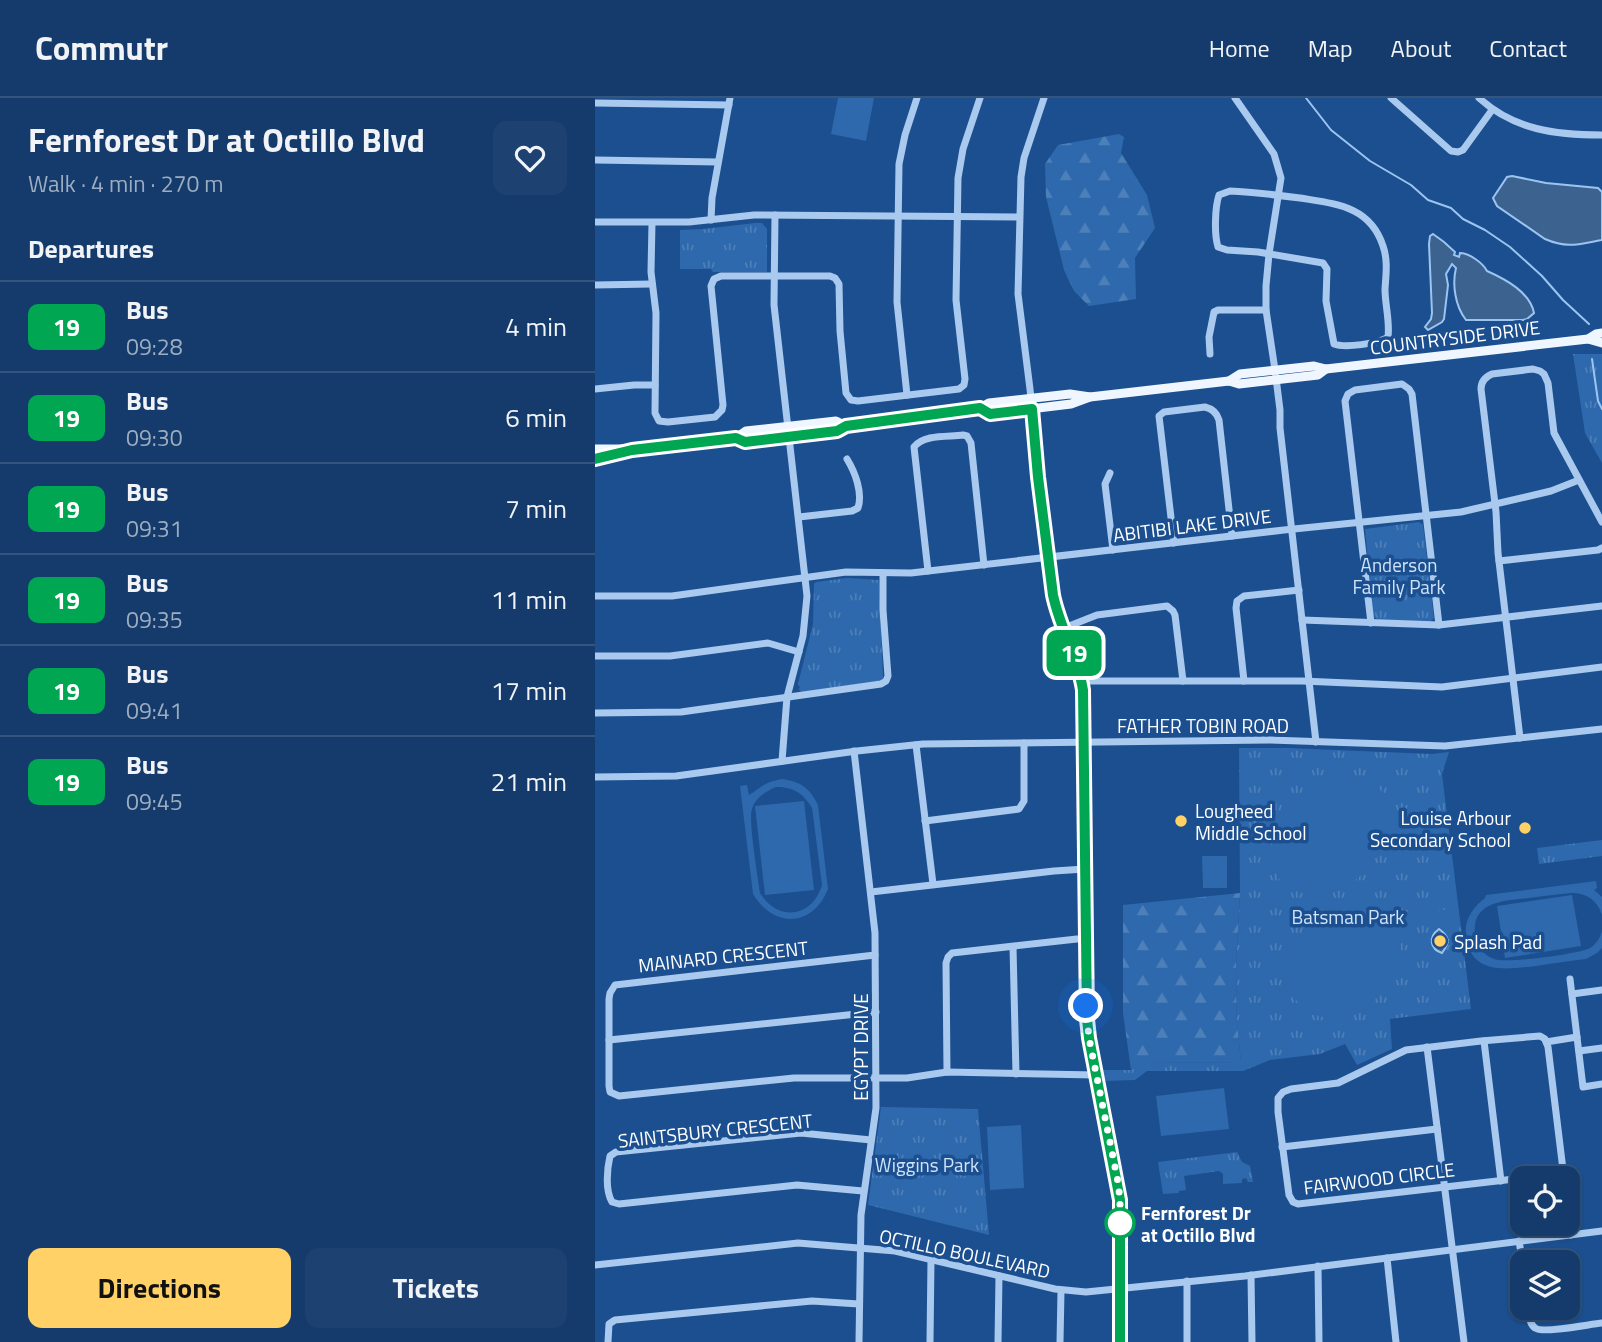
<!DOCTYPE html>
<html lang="en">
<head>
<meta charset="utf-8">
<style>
  body { margin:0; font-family:"Titillium Web",sans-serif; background:#1d4271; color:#f1f3f6; height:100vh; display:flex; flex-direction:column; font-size:26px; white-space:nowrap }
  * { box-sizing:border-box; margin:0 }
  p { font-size:23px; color:#9dadc1 }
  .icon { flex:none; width:38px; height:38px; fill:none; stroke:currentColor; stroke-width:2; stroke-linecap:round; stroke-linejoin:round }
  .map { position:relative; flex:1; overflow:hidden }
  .sheet { display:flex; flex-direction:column; background:#143b6b; width:595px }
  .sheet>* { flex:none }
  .badge { padding:0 14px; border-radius:10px; font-size:24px; line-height:46px }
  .tools { position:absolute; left:915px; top:1068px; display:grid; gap:14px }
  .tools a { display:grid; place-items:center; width:70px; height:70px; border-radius:14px; background:#143b6b; box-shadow:0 2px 5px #0004,0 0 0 2px #33557e; font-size:35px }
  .you { position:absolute; width:35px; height:35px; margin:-18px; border:5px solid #fff; border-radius:50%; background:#1a73e8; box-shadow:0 0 0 10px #1a73e833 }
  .map>.badge { position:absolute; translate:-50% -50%; box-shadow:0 0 0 4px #fff }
  h2 { padding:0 28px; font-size:26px; line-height:63px }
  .round { display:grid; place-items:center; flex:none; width:74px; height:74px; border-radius:14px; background:#1d4271 }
  .head { display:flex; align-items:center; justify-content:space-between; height:119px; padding:0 28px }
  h1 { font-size:33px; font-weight:700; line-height:52px }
  .action { display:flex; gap:14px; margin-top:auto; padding:14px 28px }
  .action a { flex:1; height:80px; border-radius:14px; background:#ffd166; color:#111; font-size:28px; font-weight:700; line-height:80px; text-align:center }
  .action a+a { background:#1d4271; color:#f1f3f6 }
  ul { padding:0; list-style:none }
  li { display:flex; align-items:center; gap:21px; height:91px; padding:0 28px; border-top:2px solid #33557e }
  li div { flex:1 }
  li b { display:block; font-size:26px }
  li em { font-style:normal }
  li .badge { min-width:77px; font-weight:700; text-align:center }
  header { display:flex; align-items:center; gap:42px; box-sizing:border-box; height:98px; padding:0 35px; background:#143b6b; border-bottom:2px solid #33557e }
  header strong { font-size:33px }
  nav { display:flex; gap:38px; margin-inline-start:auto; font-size:24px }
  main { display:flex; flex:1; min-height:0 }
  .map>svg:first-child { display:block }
  .grass { fill:url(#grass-tufts) }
  .forest { fill:url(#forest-firs) }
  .garden { fill:#2e69ad; fill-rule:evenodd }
  .water { fill:#3c6290; stroke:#9cc4f0; stroke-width:2 }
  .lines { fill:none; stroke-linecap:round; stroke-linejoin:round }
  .stream { stroke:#9cc4f0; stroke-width:2 }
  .minor { stroke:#a9c9ee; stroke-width:7 }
  .major { stroke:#f0f6ff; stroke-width:9 }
  .line-casing { stroke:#fff; stroke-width:16 }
  .line { stroke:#00a651; stroke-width:10 }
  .walk { stroke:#fff; stroke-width:7; stroke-dasharray:0 12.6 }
  .poi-dot { fill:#ffd166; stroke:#1b4f8f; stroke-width:2.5 }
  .stop-dot { fill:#fff; stroke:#00a651; stroke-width:3.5 }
  .labels { text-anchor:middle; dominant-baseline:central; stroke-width:7; stroke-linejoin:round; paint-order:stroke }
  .street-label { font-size:19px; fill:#fff; stroke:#1b4f8f }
  .park-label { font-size:19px; fill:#cfe3fa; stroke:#1b4f8f }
  .poi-label { font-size:19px; fill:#fff; stroke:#1b4f8f; text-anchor:start }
  .stop-label { font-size:19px; font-weight:bold; fill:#fff; stroke:#1b4f8f; text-anchor:start }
</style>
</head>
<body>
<header>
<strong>Commutr</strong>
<nav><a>Home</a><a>Map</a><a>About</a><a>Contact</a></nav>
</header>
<main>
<section class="sheet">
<div class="head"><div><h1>Fernforest Dr at Octillo Blvd</h1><p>Walk · 4 min · 270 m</p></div><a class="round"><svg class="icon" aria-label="heart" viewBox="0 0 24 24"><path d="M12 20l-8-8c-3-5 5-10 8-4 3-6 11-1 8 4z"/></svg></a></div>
<h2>Departures</h2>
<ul>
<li><span class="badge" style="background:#00a651;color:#fff">19</span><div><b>Bus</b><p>09:28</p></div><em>4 min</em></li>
<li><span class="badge" style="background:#00a651;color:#fff">19</span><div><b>Bus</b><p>09:30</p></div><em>6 min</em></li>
<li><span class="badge" style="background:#00a651;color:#fff">19</span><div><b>Bus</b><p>09:31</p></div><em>7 min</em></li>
<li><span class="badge" style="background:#00a651;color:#fff">19</span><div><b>Bus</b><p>09:35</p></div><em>11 min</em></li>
<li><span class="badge" style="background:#00a651;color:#fff">19</span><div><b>Bus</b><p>09:41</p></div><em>17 min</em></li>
<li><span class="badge" style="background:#00a651;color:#fff">19</span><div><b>Bus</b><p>09:45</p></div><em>21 min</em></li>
</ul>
<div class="action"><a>Directions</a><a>Tickets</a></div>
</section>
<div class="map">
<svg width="1007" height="1244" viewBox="0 0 1007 1244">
  <defs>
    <pattern id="grass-tufts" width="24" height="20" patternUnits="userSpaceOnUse" patternTransform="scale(1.75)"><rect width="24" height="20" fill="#2e69ad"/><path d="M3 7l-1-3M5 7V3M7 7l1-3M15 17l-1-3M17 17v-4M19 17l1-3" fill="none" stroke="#4d80b9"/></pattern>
    <pattern id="forest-firs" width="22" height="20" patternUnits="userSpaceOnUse" patternTransform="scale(1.75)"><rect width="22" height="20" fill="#2e69ad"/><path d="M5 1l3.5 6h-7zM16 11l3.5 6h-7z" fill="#4d80b9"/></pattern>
  </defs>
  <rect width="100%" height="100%" fill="#1b4f8f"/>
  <g class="grass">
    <polygon points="160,125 167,125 172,131 172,174 118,174 116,171 85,171 85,132 108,131"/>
    <polygon points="978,256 1007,256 1007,365 990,335"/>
    <polygon points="824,424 828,427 839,520 835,524 784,522 780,520 778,517 770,431"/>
    <polygon points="252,480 284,482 288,580 285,583 207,594 203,591 205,590 203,586 218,526 219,486 221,484"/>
    <polygon points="644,650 693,650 837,656 854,654 847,676 876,911 795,921 797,951 762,967 750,946 725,956 675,962 648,973 552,973 540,982 509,983 507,972 536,972 553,965 646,964 642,925 641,868 645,795"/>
    <polygon points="1007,742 1007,758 944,766 942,750"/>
    <polygon points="286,1009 383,1011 394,1137 273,1107"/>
    <polygon points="642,1054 647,1064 655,1068 658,1084 653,1084 651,1080 647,1081 647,1085 628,1086 628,1076 624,1073 589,1078 591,1092 584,1093 584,1095 568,1096 563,1064"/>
  </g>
  <g class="forest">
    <polygon points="524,36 529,39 526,55 552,97 560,130 540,160 541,201 494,208 479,193 469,172 451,99 450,66 463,47"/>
    <polygon points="645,795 641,868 642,925 646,964 554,965 536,972 528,915 528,807"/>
  </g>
  <g class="garden">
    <polygon points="243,0 279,0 271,43 236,36"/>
    <path d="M744 679C829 673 795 790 724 796 711 797 698 794 689 786 662 760 682 717 706 697 717 688 730 682 744 679Z"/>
    <path d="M187 681C206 684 214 689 223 707L233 791C218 829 179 831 158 796L145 688 152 687 154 697C167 689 169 684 187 681ZM181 689C199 689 208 695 217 710L227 787C217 820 183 824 165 795 163 780 153 721 157 711 161 699 170 694 181 689Z"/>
    <polygon points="209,703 219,792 170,797 160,708"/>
    <polygon points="607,758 632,758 632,790 608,790"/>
    <path d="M1001 783 1002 790 999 792 1007 799V817C1003 803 992 795 977 795 963 796 949 798 934 800 910 803 876 803 880 837 881 848 888 857 899 861 910 866 984 856 995 850 1001 846 1005 840 1007 833V850L1002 855 991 861C974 863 958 865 941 868 912 871 875 878 871 837 869 822 878 809 890 800L891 797Z"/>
    <polygon points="977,797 986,848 910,860 902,808"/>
    <path d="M766 809C848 817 788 940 721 917 711 914 702 906 698 896 679 854 727 810 766 809Z"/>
    <path d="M860 811C861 821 863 829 853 836L844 828 837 813Z"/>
    <polygon points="629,990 634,1031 566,1038 561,998"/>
    <polygon points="426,1027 429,1090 395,1092 392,1029"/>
    <polygon points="312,1065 323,1083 312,1089 301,1071"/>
  </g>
  <g class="water">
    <path d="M917 78 951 85 1003 90 1007 94V142C984 146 973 151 950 141L902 108 898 100 912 79Z"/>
    <path d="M838 136 849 144 860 154 859 157 864 159 865 155C874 155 888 165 892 173 910 181 935 194 939 215L932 221 928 222H871C860 208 857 186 861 170L857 166 851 176 853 187 849 221 847 224 833 232 830 229 836 221 837 215 834 146 835 138Z"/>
    <path d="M844 831C855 839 855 844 847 855 835 851 833 839 844 831Z"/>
  </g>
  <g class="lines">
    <g class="stream">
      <polyline points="711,0 736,32 775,63 816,87 833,102 856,110 868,121 890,132 915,149 947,178 968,202 994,226"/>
      <polyline points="997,261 1003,303 1007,311"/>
    </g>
    <g class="minor">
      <path d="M449 0 429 60 426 79 423 196 435 291 455 484C462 522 483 554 488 592L492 921 525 1102V1244"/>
      <polyline points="640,0 679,56 686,80 674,156 671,188 671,212 680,272 685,312 685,330 721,644"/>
      <polyline points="796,0 856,53 863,54 868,52 897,12"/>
      <path d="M884 0C919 32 961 37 1007 37"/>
      <polyline points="0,5 134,7"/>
      <polyline points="0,62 123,64"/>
      <path d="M635 93C659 94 682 97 705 100 741 106 775 108 788 148 793 162 791 176 790 191 790 207 795 223 793 239 784 246 749 250 739 246L731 203 732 171 728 165 663 154 632 152 623 149C619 136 620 109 624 97Z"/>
      <polyline points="180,117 179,207 212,498 208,538 192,599 187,663"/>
      <polyline points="116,122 117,100 135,0"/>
      <polyline points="0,124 94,124 159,117 424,119"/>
      <polyline points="57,125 56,174 61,215 60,315 64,323 73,324 120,319 127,312 128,307 116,188 119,181 126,178 235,178 240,180 244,186 245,233 251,295 256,302 263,303 364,291 369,287 370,281 361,202 363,80 368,51 385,0"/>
      <polyline points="0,187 57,186"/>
      <polyline points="615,256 614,239 619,214 623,212 671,212"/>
      <polyline points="0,291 39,287 60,287"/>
      <polyline points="312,297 302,204 304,66 310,37 322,0"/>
      <polyline points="515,375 510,386 518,452"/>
      <path d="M204 419 257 413 263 410C268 395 260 374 252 361"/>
      <path d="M579 445 564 318 569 314 610 309C618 311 622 315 624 322L637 438"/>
      <polyline points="904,463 1003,452 1007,450"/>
      <path d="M333 473 319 349C329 336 353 339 368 337L372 338 376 345 389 467"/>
      <polyline points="0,498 77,498 251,474 316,475 689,432 866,414 956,393 984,382"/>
      <polyline points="707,522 844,527 1007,508"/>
      <polyline points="776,525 750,303 753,296 760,292 807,286 814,291 817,296 844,527"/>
      <polyline points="469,530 502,517 572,508 578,513 580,517 588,583"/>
      <polyline points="0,558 75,558 173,545 204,554"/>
      <polyline points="487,583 707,583 847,589 1007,569"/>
      <polyline points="649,583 641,510 642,503 649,498 704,492"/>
      <polyline points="0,615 86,614 286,586 291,583 293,578 288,512 288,475"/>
      <path d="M925 640 903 455 901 414 886 291C886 283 890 279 897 276L938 271 945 273 949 276 953 285 959 335 1007 424"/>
      <polyline points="321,647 338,786"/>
      <polyline points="259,653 280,835 281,1010 266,1117 264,1244"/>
      <polyline points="0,679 81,678 262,653 328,646 674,642 850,648 1007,631"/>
      <polyline points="330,723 424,711 429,703 429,645"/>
      <polyline points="276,794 459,773 490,771"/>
      <polyline points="418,849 421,976"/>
      <polyline points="280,857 20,887 15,895 14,901 14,988 15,994 24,998 199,980 312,980 352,974 501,977"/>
      <polyline points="975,881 988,989 1007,986"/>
      <polyline points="977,896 1007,892"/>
      <polyline points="14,942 281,914"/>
      <polyline points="889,943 906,1083"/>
      <polyline points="951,944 982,939"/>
      <polyline points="832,949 869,1244"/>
      <polyline points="984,953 1007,950"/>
      <polyline points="352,974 351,865 353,859 357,855 491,840"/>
      <polyline points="687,1049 842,1031"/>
      <polyline points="928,1080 703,1106 698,1104 694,1097 683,1014 683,1000 688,994 696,991 743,985 811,952 886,943 945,938 950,941 953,949 969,1080"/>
      <polyline points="930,1080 969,1075"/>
      <path d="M268 1093 202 1087 24 1106 17 1104C10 1092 12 1071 15 1058L21 1054 206 1035 276 1042"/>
      <polyline points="973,1110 976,1137"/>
      <polyline points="924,1143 928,1167"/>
      <polyline points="792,1160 801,1244"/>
      <polyline points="0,1167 203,1145 215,1146 300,1153 460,1191 491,1194 650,1178 1007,1133"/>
      <polyline points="723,1168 724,1244"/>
      <polyline points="656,1177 657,1244"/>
      <path d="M933 1209C934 1216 934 1226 940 1230 948 1236 995 1226 1007 1225"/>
      <polyline points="13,1244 14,1226 20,1222 217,1203 264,1206"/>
      <polyline points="335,1244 336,1162"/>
      <polyline points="403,1244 404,1178"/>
      <polyline points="465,1244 466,1193"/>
      <polyline points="592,1244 592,1183"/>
    </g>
    <g class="major">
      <polyline points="993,241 1007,245"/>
      <polyline points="634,283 645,276 719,268 731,271 993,241 1001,236 1007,235"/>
      <polyline points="385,310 395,316 476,306 495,299 634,283 644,286 723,277 731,271"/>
      <polyline points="141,340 151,333 241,323 251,328"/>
      <polyline points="0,351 29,351"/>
      <polyline points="0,361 37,352 141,340 150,344 242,333 251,328 385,310 394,305 475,296 495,299"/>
    </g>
  </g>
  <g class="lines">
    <defs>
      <path id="line" d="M0 361 37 352 141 340 150 344 242 333 251 328 385 310 395 316 437 311 443 379 458 497C465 531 483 558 488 592L492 921 494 940 525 1102V1244"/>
    </defs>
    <use href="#line" class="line-casing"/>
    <use href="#line" class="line"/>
    <polyline class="walk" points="491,908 494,940 523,1084 525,1102 525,1125"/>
  </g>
  <g class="poi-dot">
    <circle cx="586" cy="723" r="7"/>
    <circle cx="930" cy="730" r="7"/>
    <circle cx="845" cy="843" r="7"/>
  </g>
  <circle class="stop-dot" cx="525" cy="1125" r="14"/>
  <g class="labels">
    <g class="street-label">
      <text transform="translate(860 239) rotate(-7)">COUNTRYSIDE DRIVE</text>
      <text transform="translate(597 427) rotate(-7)">ABITIBI LAKE DRIVE</text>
      <text x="608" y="627">FATHER TOBIN ROAD</text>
      <text transform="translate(128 858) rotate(-6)">MAINARD CRESCENT</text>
      <text transform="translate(265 949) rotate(-90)">EGYPT DRIVE</text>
      <text transform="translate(120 1032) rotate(-6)">SAINTSBURY CRESCENT</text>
      <text transform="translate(784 1080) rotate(-7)">FAIRWOOD CIRCLE</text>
      <text transform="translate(370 1155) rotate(12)">OCTILLO BOULEVARD</text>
    </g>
    <g class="park-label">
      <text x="804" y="466">Anderson<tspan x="804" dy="22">Family Park</tspan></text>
      <text x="753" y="818">Batsman Park</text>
      <text x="332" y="1066">Wiggins Park</text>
    </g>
    <g class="poi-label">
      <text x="600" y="712">Lougheed<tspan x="600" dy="22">Middle School</tspan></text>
      <text x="916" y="719" text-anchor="end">Louise Arbour<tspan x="916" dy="22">Secondary School</tspan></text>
      <text x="859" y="843">Splash Pad</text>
    </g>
    <g class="stop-label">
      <text x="546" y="1114">Fernforest Dr<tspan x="546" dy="22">at Octillo Blvd</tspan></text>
    </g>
  </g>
</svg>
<div class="tools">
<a><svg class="icon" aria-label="locate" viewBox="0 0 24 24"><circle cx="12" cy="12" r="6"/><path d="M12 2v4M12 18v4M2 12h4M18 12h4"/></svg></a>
<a><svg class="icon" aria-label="layers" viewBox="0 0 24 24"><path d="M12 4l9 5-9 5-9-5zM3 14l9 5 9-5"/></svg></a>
</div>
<div class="you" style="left:491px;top:908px"></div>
<b class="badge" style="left:479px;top:555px;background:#00a651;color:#fff">19</b>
</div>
</main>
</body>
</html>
